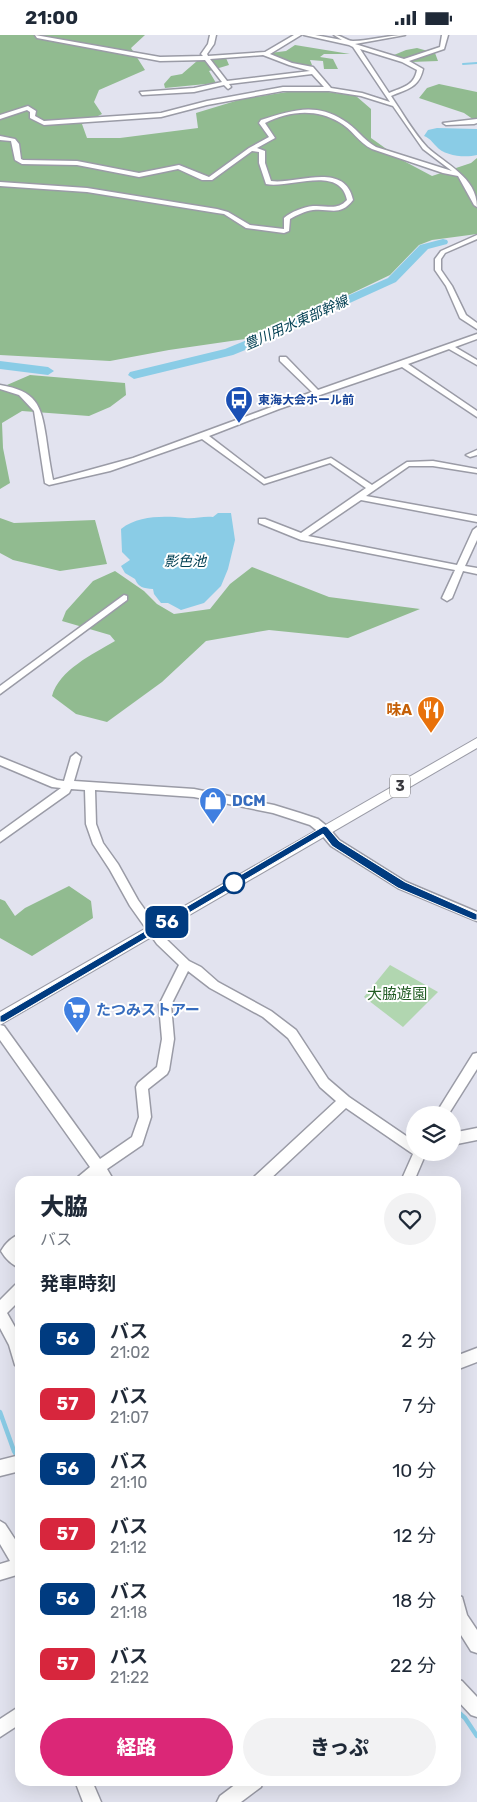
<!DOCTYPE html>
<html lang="ja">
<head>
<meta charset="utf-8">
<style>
  body { margin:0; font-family:Rubik,"Noto Sans JP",sans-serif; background:#f2f2f3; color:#1f2937; height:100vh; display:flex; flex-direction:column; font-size:19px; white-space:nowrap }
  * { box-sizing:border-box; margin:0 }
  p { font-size:16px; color:#747a83 }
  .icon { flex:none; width:28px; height:28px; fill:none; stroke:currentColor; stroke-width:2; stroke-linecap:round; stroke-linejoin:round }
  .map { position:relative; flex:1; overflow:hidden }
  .panel { position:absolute; left:15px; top:1141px; width:446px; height:610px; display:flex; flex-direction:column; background:#fff; border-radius:15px; box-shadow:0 5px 20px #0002 }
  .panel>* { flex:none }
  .badge { padding:0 10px; border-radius:8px; font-size:18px; line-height:32px }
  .controls { position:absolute; left:406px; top:1071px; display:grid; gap:10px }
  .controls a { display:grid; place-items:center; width:55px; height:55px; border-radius:50%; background:#fff; box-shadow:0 5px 20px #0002; font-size:25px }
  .map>.badge { position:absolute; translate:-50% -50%; box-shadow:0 0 0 2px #fff }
  h2 { padding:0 25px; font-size:19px; line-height:45px }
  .round { display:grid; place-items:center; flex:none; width:52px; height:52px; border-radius:26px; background:#f2f2f3 }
  .overview { display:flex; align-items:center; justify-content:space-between; height:85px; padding:0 25px }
  h1 { font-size:24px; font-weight:800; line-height:38px }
  .button { display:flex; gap:10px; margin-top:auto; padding:10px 25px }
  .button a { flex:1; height:58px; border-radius:30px; background:#db2777; color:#fff; font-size:20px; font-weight:800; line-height:58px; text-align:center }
  .button a+a { background:#f2f2f3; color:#1f2937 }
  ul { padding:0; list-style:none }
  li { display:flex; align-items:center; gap:15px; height:65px; padding:0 25px }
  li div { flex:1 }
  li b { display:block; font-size:19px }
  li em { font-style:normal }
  li .badge { min-width:55px; font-weight:700; text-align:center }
  .status { display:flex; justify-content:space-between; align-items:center; height:35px; padding:0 25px; background:#fff; direction:ltr }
  .status svg { height:14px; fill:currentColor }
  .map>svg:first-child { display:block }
  .green { fill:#b1d6b0 }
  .forest { fill:#91bb90 }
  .water { fill:#8acce6 }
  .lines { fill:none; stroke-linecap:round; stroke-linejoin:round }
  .stream-far1 { stroke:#8acce6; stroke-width:2 }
  .stream { stroke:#8acce6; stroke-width:4.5 }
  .river { fill:#8acce6; fill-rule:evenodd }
  .minor-casing { stroke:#9a9ba6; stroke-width:3 }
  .major-casing { stroke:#9a9ba6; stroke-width:2 }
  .minor { fill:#fff; fill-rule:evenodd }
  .major { fill:#fff; fill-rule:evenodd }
  .line { fill:#003b80; stroke:#fff }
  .stop-dot { fill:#fff; stroke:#003b80; stroke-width:2.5 }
  .labels { text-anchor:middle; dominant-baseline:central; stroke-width:4; stroke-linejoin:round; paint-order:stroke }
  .far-transit-label { font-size:12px; font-weight:bold; fill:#164399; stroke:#fff; text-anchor:start }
  .far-water-label { font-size:14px; font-style:italic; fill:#034053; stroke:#fff }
  .shield { fill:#fff; stroke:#767679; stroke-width:1 }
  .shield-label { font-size:14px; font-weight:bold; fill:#3b3b40 }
  .food-label { font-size:15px; font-weight:bold; fill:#c56008; stroke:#fff; text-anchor:end }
  .shop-label { font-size:15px; font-weight:bold; fill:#366cbe; stroke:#fff; text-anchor:start }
  .park-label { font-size:15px; fill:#225c24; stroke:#fff }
</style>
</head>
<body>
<div class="status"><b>21:00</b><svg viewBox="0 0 49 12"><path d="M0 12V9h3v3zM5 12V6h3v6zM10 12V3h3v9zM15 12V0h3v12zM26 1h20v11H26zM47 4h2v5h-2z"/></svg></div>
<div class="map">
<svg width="477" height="1767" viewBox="0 0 477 1767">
  <rect width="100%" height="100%" fill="#e2e3ef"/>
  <polygon class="green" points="390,930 438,957 403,992 364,962"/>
  <g class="forest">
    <polygon points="0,0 145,0 131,13 145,35 99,55 94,67 102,79 82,89 87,103 120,103 198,93 196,78 242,64 287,57 321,56 356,61 371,74 371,103 402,125 432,141 471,128 477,123 477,199 432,205 419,210 390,240 344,262 245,304 169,315 110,326 0,320"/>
    <path d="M295 10 350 19H324L320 22 333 24 338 34H324L323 26 310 25 312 30C298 34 282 25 270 18L286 16Z"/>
    <polygon points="417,13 435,18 438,26 411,27 394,20 406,15"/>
    <polygon points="226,23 229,30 209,36 216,48 165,53 164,49 171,41 182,39 197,26"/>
    <polygon points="439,49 477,57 477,87 464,78 419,63 427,53"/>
    <polygon points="30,340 125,348 126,360 110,372 89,381 22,376 2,388 3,413 10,448 0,454 0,353"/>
    <polygon points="0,483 14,488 95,485 107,529 60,536 13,525 0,518"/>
    <path d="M252 532 329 562 420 574 348 603 269 595 206 606 162 647 107 687 76 679 52 661C59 635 93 619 115 606L110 600 62 586 66 576 93 546 115 536 144 556 157 569 174 579 210 574 230 549Z"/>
    <polygon points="69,851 91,866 93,883 32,921 0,903 0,864 5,866 15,881 25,873"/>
  </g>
  <g class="water">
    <path d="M437 93 477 94V120C465 123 444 121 436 111 431 106 431 104 424 101L428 95Z"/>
    <path d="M218 478H231L235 505 228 534 221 551 204 568 181 575 168 568H161L154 559 153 554C143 553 139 553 135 544L125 538 121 531 130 525 122 517 121 494C139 480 165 481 185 483 195 484 203 481 213 482Z"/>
  </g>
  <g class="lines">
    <polyline class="stream-far1" points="463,29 477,28"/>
    <g class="stream">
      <polyline points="0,1377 14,1416 20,1426"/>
      <polyline points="456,1675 465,1683 477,1701"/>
    </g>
    <g class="river">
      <polygon points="443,204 447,205 448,207 447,209 428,214 396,247 255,311 233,320 134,344 128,340 130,337 225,314 247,305 388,243 420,210"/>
      <polygon points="0,326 48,332 54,336 48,340 0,334"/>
    </g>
    <defs>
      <g id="minor">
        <path d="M35 0 160 22 203 21 201 19 208 9 210 0H216L214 9 207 19 208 21 265 17 294 0H301L270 19 292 28 313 32 331 53 362 58 390 67 353 12 349 10 304 0H315L342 5 334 0C342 0 346 6 353 6 370 6 387 0 405 0L355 9 404 24 440 12 442 0H448L444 14 409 26 423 34C419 53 407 54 391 61 402 77 413 97 427 112 445 129 477 142 477 172L474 170 458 141 443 138 372 114C359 108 352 94 339 87 316 73 288 76 265 88L275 103 257 113 265 116V128L271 146C295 150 345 125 353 165 340 182 330 173 313 175 305 176 297 180 290 184L289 196 284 198 246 193 224 179 217 178 87 157 0 151V147L87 153 217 174 228 177 250 190 284 194V183C291 177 303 172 313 171 327 170 337 176 347 165 340 129 289 154 266 149L259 128V117L252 116 212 145H202L178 134 139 142 77 130 22 129 15 125 11 106 0 105V101L15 104 19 109 21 124 23 125 77 126 139 138 179 130 209 142 249 113 269 102 259 88 261 85C291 76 314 67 343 85 356 92 363 105 376 112L452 136 423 114 393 71 361 61 329 56H283L207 70 161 82 44 90 30 83V77L27 75 0 84V80L28 71 36 76 35 81 44 86 161 78 207 66 283 52H324L312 39 229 49 231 52 228 54 224 50 194 57 142 60 140 57 194 53 222 47 205 25 160 26 37 3ZM360 14 402 27 417 35C414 51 403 52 389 58ZM263 20 289 30 310 36 227 46 210 24Z"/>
        <polygon points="477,84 477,88 474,89 446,90 443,88"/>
        <polygon points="477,200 477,204 445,218 441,224 441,235 452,251 466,280 477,288 477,294 460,283 446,251 435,235 435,224 441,216"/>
        <path d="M477 299V304L455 312 477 325V330L449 314 408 329 477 376V382L402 332 279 374 209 401 265 444 331 423 372 450 407 427 433 426 477 434V438L433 431H409L366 461 477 481V487L361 465 308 501 457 530 473 495 477 492V505L465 531 477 533V539L463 536 452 563 447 566 442 563 455 535 301 505 259 488V484H265L301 498 366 453 330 428 264 449 202 404 110 436 49 450 45 448 34 376 19 360 0 354V350C36 356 41 369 46 402 48 416 50 431 53 445L133 423 312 357 280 326V322H286L318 355Z"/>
        <polygon points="477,415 477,420 470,422 466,420"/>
        <polygon points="124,560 127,561 127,565 0,659 0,651"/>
        <polygon points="76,718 81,722 74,746 194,754 274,770 300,778 318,784 328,792 339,805 406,847 477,877 477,886 398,853 331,811 320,798 310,790 273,778 194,762 95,755 96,789 103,808 118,829 138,865 165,903 189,926 201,932 218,947 271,976 296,995 328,1044 349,1062 415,1107 415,1118 426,1118 414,1146 401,1146 413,1119 346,1073 268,1146 253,1146 254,1142 336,1066 320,1052 288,1003 263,982 210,953 188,936 171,970 174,1004 169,1035 167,1039 148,1054 151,1082 142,1110 107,1134 114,1146 101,1146 97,1142 92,1146 77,1146 78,1142 90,1132 0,1005 0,990 4,991 100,1124 132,1102 139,1082 136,1052 138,1048 157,1032 162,1004 159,970 179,930 157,909 130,871 110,835 93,809 86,789 85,755 71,754 69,758 0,807 0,797 61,753 52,752 0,730 0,722 57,745 64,746 71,722"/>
        <polygon points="477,1018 477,1034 448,1080 435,1080 473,1019"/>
        <polygon points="477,1093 477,1105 452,1110 452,1098"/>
        <path d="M20 1199V1214L18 1216 20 1218V1233C12 1230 5 1223 1 1216 5 1209 12 1202 20 1199Z"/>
        <polygon points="20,1248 20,1265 7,1278 20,1301 20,1332 15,1330 9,1310 0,1293 0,1265 15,1250"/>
        <polygon points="477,1313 477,1327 456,1335 456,1321"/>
        <polygon points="20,1420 20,1436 0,1441 0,1425"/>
        <polygon points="0,1486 5,1489 20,1512 20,1539 0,1545 0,1529 10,1526 0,1509"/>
        <polygon points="456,1560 462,1562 467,1580 477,1595 477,1618 471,1616 456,1592"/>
        <polygon points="456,1644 462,1646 477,1662 477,1682 471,1680 456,1664"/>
        <polygon points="20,1671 20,1689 0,1702 0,1684"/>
        <polygon points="75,1746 92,1746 101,1767 83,1767"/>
        <polygon points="240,1746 263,1746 261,1752 241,1767 217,1767 220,1761"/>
      </g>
      <polygon id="major" points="477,703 477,713 0,990 0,977"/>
    </defs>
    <use href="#minor" class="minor-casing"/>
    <use href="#major" class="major-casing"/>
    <use href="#minor" class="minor"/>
    <use href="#major" class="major"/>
  </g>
  <polygon class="line" points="324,791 327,792 339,806 405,847 477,879 477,885 474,885 398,853 332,811 323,799 4,987 0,987 0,981"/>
  <defs>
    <symbol id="bus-pin" viewBox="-11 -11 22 30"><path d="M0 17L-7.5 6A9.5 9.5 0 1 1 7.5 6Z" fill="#1a4fb4" stroke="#fff"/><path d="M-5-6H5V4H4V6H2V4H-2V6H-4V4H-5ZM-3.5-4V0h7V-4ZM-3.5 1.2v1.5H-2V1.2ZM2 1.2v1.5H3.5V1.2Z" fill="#fff"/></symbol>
    <symbol id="restaurant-pin" viewBox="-11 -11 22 30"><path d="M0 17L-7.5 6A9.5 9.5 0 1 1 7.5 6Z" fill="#e8710a" stroke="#fff"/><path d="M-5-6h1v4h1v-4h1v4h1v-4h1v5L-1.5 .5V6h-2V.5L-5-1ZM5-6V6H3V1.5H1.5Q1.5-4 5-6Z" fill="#fff"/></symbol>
    <symbol id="shop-pin" viewBox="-11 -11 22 30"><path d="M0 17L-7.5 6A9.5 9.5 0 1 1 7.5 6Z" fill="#3f7fe0" stroke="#fff"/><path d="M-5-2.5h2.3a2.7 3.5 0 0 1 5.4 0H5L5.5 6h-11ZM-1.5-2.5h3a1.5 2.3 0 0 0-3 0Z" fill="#fff"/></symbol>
    <symbol id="supermarket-pin" viewBox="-11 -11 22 30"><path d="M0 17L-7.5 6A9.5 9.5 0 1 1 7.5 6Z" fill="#3f7fe0" stroke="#fff"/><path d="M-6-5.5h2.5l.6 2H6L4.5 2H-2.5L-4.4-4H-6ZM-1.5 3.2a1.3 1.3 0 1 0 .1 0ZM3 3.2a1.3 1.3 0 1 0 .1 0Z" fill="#fff"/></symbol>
  </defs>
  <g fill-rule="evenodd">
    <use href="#bus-pin" x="223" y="349" width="32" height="43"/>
    <use href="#restaurant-pin" x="415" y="659" width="32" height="43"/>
    <use href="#shop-pin" x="197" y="750" width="32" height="43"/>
    <use href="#supermarket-pin" x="61" y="959" width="32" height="43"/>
  </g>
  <circle class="stop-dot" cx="234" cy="848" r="10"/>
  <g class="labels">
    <g class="far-transit-label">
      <text x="258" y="365">東海大会ホール前</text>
    </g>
    <g class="far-water-label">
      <text transform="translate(296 288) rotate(-24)">豊川用水東部幹線</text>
      <text x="185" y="526">影色池</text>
    </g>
    <rect class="shield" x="390" y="739.5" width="20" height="23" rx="4"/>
    <g class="shield-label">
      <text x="400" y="751">3</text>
    </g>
    <g class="food-label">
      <text x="412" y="675">味A</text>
    </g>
    <g class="shop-label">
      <text x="232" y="766">DCM</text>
      <text x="96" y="975">たつみストアー</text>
    </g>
    <g class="park-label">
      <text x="397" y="959">大脇遊園</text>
    </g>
  </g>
</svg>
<div class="controls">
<a><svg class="icon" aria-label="layers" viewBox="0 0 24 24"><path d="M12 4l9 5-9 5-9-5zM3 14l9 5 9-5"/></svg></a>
</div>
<b class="badge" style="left:167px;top:887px;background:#003b80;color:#fff">56</b>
<section class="panel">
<div class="overview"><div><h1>大脇</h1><p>バス</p></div><a class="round"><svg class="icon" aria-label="heart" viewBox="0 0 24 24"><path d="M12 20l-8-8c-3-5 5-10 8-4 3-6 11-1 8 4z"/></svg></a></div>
<h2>発車時刻</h2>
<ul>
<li><span class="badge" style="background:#003b80;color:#fff">56</span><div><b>バス</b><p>21:02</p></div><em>2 分</em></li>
<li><span class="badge" style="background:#d7263d;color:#fff">57</span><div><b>バス</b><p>21:07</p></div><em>7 分</em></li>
<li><span class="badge" style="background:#003b80;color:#fff">56</span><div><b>バス</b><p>21:10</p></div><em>10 分</em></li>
<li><span class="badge" style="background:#d7263d;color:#fff">57</span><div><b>バス</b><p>21:12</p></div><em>12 分</em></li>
<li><span class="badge" style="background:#003b80;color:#fff">56</span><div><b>バス</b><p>21:18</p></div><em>18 分</em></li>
<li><span class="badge" style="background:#d7263d;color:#fff">57</span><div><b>バス</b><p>21:22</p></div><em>22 分</em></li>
</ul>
<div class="button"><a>経路</a><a>きっぷ</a></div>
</section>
</div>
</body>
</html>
